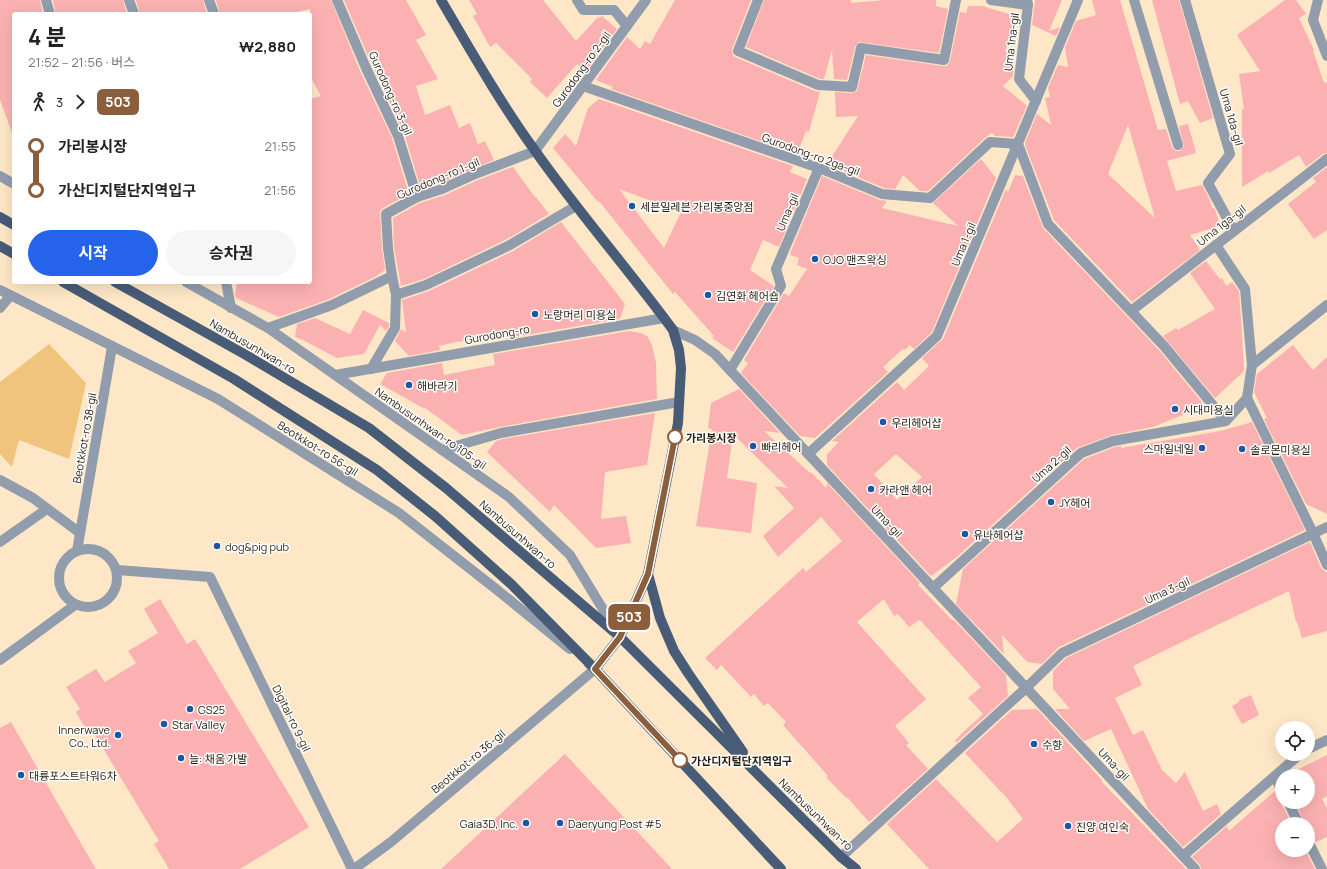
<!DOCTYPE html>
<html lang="ko">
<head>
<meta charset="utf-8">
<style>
  body { margin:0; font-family:Manrope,"Noto Sans KR",sans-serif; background:#f6f6f6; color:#222; height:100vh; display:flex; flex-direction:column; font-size:15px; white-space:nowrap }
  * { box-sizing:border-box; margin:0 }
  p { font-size:13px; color:#767676 }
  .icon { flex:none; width:22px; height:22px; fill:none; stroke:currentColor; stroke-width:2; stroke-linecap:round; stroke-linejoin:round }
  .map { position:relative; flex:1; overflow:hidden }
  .details { position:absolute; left:12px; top:12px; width:300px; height:272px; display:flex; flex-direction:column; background:#fff; border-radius:4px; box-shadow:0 4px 16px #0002 }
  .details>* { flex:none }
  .badge { padding:0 8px; border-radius:6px; font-size:14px; line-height:26px }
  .fabs { position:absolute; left:1275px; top:721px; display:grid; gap:8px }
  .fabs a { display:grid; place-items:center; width:40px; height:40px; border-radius:50%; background:#fff; box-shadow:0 4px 16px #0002; font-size:20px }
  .map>.badge { position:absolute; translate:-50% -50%; box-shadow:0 0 0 2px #fff }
  .legs { display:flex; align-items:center; gap:6px; height:44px; padding:0 16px; font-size:13px }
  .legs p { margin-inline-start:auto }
  .headline { display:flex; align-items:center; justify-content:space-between; height:68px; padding:0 16px }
  h1 { font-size:22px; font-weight:700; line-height:30px }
  .cta { display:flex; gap:8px; margin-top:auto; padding:8px 16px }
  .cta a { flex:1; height:46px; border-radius:24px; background:#2563eb; color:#fff; font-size:16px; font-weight:700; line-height:46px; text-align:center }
  .cta a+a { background:#f6f6f6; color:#222 }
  ul { padding:0 16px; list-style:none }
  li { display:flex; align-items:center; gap:14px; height:44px; font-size:15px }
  li i { display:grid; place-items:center; width:6px; height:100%; margin:0 5px; background:currentColor }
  li i::after { content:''; width:10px; height:10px; margin:-5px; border:3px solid; border-radius:50%; background:#fff }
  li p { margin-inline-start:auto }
  li:first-child i { background:linear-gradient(#0000 50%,currentColor 0) }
  li:last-child i { background:linear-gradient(currentColor 50%,#0000 0) }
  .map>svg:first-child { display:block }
  .green { fill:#f1c47e }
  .building { fill:#fbb1b2; fill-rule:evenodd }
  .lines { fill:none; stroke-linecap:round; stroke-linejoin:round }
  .minor { stroke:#919cad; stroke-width:10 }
  .major { stroke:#485c78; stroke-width:10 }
  .line-1-casing { stroke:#fff; stroke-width:9 }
  .line-1 { stroke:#8b5e3c; stroke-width:6 }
  .poi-dot { fill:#1b56a7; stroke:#fff; stroke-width:1.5 }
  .stop-1-dot { fill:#fff; stroke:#8b5e3c; stroke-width:2 }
  .labels { text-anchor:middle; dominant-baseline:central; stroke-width:3; stroke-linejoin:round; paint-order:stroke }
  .street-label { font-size:11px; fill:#271d0d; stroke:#fff }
  .poi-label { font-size:11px; fill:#271d0d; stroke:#fff; text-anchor:start }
  .stop-label { font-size:11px; font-weight:bold; fill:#271d0d; stroke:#fff; text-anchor:start }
</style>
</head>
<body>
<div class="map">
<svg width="1327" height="869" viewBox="0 0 1327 869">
  <rect width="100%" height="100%" fill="#fde7c6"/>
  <polygon class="green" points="49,344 86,383 69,459 19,440 12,467 0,454 0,382"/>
  <g class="building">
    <polygon points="0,0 40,0 43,14 14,14 14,133 12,133 0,100"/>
    <polygon points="53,0 123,0 127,14 56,14"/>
    <polygon points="136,0 203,0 207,14 140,14"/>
    <polygon points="216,0 331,0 360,71 392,138 409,194 383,208 380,211 382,248 385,270 375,277 327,300 279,317 236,298 235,296 237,282 310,282 310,99 321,96 310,76 310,9 288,14 220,14"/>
    <polygon points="344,0 406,0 426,35 416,40 438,79 416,86 425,115 450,105 459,128 470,123 478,144 485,141 494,160 440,183 421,189 404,133 372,65"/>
    <polygon points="469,0 543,0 576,41 598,17 599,18 602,16 617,29 586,71 577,64 547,98 530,82 532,79 496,43 490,47 473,16 477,14"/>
    <polygon points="675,0 751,0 732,49 733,55 735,57 815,91 820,92 809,132 806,131 797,154 611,89 613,87 596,80 627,37 640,49 645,41 650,44"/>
    <polygon points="764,0 851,0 851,3 885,0 936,0 936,6 948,9 939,53 859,42 855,47 847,80 834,79 832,50 824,79 820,79 746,47"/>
    <polygon points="1035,0 1062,0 1049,31 1060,27 1056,36 1032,25"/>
    <path d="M1092 0H1120L1158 130 1166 129 1172 147 1176 151H1180L1184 146 1179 126 1188 124 1196 153 1167 161 1176 191 1202 185 1209 198 1212 208H1214L1216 212 1220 226 1190 235 1200 250 1132 302 1054 220 1025 145 1026 140 1037 114 1051 125 1045 98 1050 97 1048 88 1058 65 1068 67 1065 48 1076 21 1096 15ZM1128 125 1155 218 1108 174Z"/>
    <polygon points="1152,0 1179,0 1213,118 1200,123 1188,101 1180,104"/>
    <polygon points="1285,0 1296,0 1306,14 1299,18 1314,50 1313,51 1324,83 1327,82 1327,153 1323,154 1306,167 1299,155 1269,173 1268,171 1242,187 1242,109 1244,109 1239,74 1260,71 1237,35"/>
    <polygon points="968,6 982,6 1016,16 1005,52 1015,54 1013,76 1003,86 1027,106 1013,137 995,136 992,133 986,137 928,191 920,191 903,175 895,189 884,188 827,164 858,116 836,117 835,92 852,93 857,91 866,55 943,66 947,66 950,61 960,12 966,13"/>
    <path d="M599 99 793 166 790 172 807 179 779 247 763 240 750 270 774 286 733 352 712 338 714 336 675 292 673 294 599 201 598 202 553 148 565 134 576 146 588 108ZM619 189 681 212 664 248Z"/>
    <polygon points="981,159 996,178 932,332 914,349 910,345 905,350 903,349 883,367 888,372 815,438 800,436 741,373 748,363 744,360 784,293 789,296 807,269 797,265 799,258 790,255 791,251 822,176 880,200 887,201 882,208 958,226 933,203"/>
    <polygon points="513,167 535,197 536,197 549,214 507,239 424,279 401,286 394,247 393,218 420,203 445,195 478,180"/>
    <polygon points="1327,167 1327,230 1314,239 1288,204 1316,182 1313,178"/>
    <path d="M1015 175 1023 176 1043 228 1159 350 1205 406 1153 427 1112 435 1077 448 958 556 931 576 827 465V454L839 442 832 441 897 382 904 390 929 366 922 358 943 339 1006 189 1008 192ZM896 454 922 477 897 500 874 474Z"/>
    <polygon points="561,222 625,304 620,319 491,341 490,337 456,342 439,346 440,350 409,356 395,341 401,329 406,332 402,300 429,291 513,251"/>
    <polygon points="1206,261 1220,279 1222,278 1226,286 1232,282 1239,291 1242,333 1244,371 1215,398 1163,336 1176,328 1178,330 1215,309 1190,273"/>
    <polygon points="363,310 389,323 389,326 386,331 380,325 364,354 337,358 303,340 295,337 297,324 315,318 350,334"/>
    <polygon points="629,331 641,333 647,336 652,345 656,363 657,399 500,427 462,435 425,408 423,408 380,384 387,373 442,363 444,375 495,365 493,354"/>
    <polygon points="1293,345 1313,370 1327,357 1327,514 1306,504 1264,419 1267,418 1254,392 1257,374"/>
    <polygon points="739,389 780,433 764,431 810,473 811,472 826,488 827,483 920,583 918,585 953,621 953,619 1006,675 1008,696 956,743 955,741 961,734 983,714 968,698 981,687 920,620 909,627 898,614 894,616 884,599 857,622 926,699 895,726 909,743 906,745 928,769 869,822 847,797 846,798 826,777 828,776 783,725 786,722 768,703 764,706 754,694 751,697 721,665 717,670 705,658 803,568 806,572 842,541 821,517 778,557 763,536 794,508 774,486 788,488 733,434 727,478 757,483 751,533 696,526 712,429 708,428 711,403"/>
    <polygon points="655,413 647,465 605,472 601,519 626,516 631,543 596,548 554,505 550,512 487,452 496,441 502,439"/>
    <polygon points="1252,422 1305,530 1059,647 1042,664 1027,662 1002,635 1004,654 956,604 963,569 1084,459 1115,447 1121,446 1121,448 1220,431"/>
    <polygon points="1310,542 1321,568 1327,573 1327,631 1302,638 1297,622 1296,622 1289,591 1215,626 1133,666 1142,685 1115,698 1133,735 1143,730 1162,770 1176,783 1185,772 1203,811 1217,804 1221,814 1183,847 1148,809 1111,729 1084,741 1055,709 1070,709 1053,689 1053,671 1066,658"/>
    <polygon points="160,599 187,644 195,639 309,827 240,869 169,869 154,844 159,841 95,735 89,735 76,712 80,709 66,687 96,669 105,682 136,663 128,651 158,633 144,609"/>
    <polygon points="1251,695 1259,715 1242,724 1232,706 1239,702 1239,700"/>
    <polygon points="1037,709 1102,780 1102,782 1186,869 929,869 887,824 936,779 997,842 1023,819 1006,797 965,753 1012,710"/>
    <polygon points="11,722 68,821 96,869 0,869 0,728"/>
    <polygon points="565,754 672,869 441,869"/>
    <polygon points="1327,755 1327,796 1322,799 1327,808 1327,837 1316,842 1312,836 1308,835 1308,824 1305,824 1295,802 1308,802 1308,776 1293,776 1293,774 1299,769"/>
    <polygon points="1275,791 1278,796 1282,797 1282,805 1292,824 1282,824 1282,850 1305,850 1315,869 1201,869 1200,865 1192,857 1227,826 1229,831"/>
  </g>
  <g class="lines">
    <g class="minor">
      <polyline points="46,0 50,14"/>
      <polyline points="129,0 134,14"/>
      <polyline points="209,0 214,14"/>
      <polyline points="337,0 366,68 398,136 417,197"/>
      <polyline points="577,0 583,10 614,10 627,26"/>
      <polyline points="758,0 738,51 818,85 852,87 861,48 944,60 956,0"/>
      <polyline points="991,0 1028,5"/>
      <polyline points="1027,0 1028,5 1019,79 1036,101"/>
      <polyline points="1134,0 1178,145"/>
      <polyline points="1185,0 1230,154 1208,183 1234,231"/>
      <polyline points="1318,0 1313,20 1327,56"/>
      <polyline points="583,86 819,168 882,194 930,198 990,142 1018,144 1048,224 1164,346 1226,421"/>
      <polyline points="0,176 14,184"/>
      <polyline points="1216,245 1245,289 1252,365"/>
      <polyline points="186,282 268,328 509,497 570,555 618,634"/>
      <polyline points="226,282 231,308"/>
      <polyline points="0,290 218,399 399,513 496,589 570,649"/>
      <polyline points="396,295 426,285 510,245 576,206"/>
      <polyline points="0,308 10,296"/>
      <polyline points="1131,311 1327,159"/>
      <polyline points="268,328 332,305 392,276"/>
      <polyline points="673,330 695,340 715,354 1195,869"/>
      <polyline points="371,369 395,328 396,295 392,276 388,248 386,214 417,197 442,189 475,174 535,151 646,0"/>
      <polyline points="730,370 781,286 776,269 819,168"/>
      <polyline points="335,375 664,318"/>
      <polyline points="1247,398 1313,533 1327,565"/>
      <polyline points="442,450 501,433 679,402"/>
      <polyline points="808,454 937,336 1078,0"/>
      <polyline points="0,480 33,498 80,533"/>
      <polyline points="0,542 47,509"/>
      <circle cx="88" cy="578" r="29"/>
      <polyline points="77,551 112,347"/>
      <polyline points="117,570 210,577 352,869"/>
      <polyline points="933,588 1081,453 1113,441 1226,421 1247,398 1252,365 1327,305"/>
      <polyline points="0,660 75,605"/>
      <polyline points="1308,749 1327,740"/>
      <polyline points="1275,777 1282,791"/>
      <polyline points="1288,802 1299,824"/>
      <polyline points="1308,841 1322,869"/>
      <polyline points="1183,856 1300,754"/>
      <polyline points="841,857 1026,688 1062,653 1327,527"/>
      <polyline points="354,869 391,842 595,669 589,664"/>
    </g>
    <g class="major">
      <path d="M441 0C471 51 501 104 536 152 579 213 629 270 673 330L679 350 681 368 678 423 648 574 620 637 595 669"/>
      <polyline points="0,217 14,225"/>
      <polyline points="0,246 14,254"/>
      <polyline points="63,282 234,379 377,470 435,516 511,584 595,669 781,869"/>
      <polyline points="115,282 246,355 369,428 446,488 620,637 841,857 856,869"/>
      <polyline points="648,574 660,618 674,651 688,673 743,752"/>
    </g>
  </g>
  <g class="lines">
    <defs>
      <polyline id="line-1" points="675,437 648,574 620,637 595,669 680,760"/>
    </defs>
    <use href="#line-1" class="line-1-casing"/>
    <use href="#line-1" class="line-1"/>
  </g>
  <g class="poi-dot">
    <circle cx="632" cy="206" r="4"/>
    <circle cx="815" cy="259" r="4"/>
    <circle cx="708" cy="295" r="4"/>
    <circle cx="535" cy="314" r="4"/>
    <circle cx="409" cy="385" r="4"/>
    <circle cx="1175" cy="409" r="4"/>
    <circle cx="883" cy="422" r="4"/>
    <circle cx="753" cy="446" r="4"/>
    <circle cx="1202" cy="448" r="4"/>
    <circle cx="1242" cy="449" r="4"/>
    <circle cx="871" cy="489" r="4"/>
    <circle cx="1051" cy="502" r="4"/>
    <circle cx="965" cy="534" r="4"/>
    <circle cx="217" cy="546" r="4"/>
    <circle cx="190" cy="709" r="4"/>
    <circle cx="164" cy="724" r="4"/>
    <circle cx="118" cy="735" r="4"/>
    <circle cx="1034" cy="744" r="4"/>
    <circle cx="181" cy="758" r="4"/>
    <circle cx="21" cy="775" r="4"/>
    <circle cx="526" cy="823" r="4"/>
    <circle cx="560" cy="823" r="4"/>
    <circle cx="1068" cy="826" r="4"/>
  </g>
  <g class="stop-1-dot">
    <circle cx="675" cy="437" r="7"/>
    <circle cx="680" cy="760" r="7"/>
  </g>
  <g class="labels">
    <g class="street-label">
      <text transform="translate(1011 42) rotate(-83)">Uma 1na-gil</text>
      <text transform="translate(581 69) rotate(-54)">Gurodong-ro 2-gil</text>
      <text transform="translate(391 93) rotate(66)">Gurodong-ro 3-gil</text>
      <text transform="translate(1232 117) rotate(74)">Uma 1da-gil</text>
      <text transform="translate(811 154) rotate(20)">Gurodong-ro 2ga-gil</text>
      <text transform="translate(438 178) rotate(-23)">Gurodong-ro 1-gil</text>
      <text transform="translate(787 212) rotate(-67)">Uma-gil</text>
      <text transform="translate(1221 225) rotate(-38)">Uma 1ga-gil</text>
      <text transform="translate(963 244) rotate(-67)">Uma 1-gil</text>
      <text transform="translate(497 334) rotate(-10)">Gurodong-ro</text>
      <text transform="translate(253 346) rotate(30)">Nambusunhwan-ro</text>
      <text transform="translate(431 428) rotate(35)">Nambusunhwan-ro 105-gil</text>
      <text transform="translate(84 438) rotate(-80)">Beotkkot-ro 38-gil</text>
      <text transform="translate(318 448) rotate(32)">Beotkkot-ro 56-gil</text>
      <text transform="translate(1051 464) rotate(-42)">Uma 2-gil</text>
      <text transform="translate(887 521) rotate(47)">Uma-gil</text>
      <text transform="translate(518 534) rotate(41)">Nambusunhwan-ro</text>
      <text transform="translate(1167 590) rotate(-25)">Uma 3-gil</text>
      <text transform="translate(292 718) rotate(64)">Digital-ro 9-gil</text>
      <text transform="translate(468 761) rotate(-40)">Beotkkot-ro 36-gil</text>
      <text transform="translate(1114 764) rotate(47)">Uma-gil</text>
      <text transform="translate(816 814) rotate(44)">Nambusunhwan-ro</text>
    </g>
    <g class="poi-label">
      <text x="640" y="206">세븐일레븐 가리봉중앙점</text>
      <text x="823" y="259">OJO 맨즈왁싱</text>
      <text x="716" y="295">김연화 헤어숍</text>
      <text x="543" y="314">노랑머리 미용실</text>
      <text x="417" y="385">해바라기</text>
      <text x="1183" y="409">시대미용실</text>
      <text x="891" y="422">우리헤어샵</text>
      <text x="761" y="446">빠리헤어</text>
      <text x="1194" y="448" text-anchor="end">스마일네일</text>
      <text x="1250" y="449">솔로몬미용실</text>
      <text x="879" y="489">카라앤 헤어</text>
      <text x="1059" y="502">JY헤어</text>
      <text x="973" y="534">유나헤어샵</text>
      <text x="225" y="546">dog&amp;pig pub</text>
      <text x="198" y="709">GS25</text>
      <text x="172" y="724">Star Valley</text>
      <text x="110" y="729" text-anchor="end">Innerwave<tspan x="110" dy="13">Co., Ltd.</tspan></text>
      <text x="1042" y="744">수향</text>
      <text x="189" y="758">늘: 채움 가발</text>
      <text x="29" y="775">대륭포스트타워6차</text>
      <text x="518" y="823" text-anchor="end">Gaia3D, Inc.</text>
      <text x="568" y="823">Daeryung Post #5</text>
      <text x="1076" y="826">진양 여인숙</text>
    </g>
    <g class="stop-label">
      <text x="686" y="437">가리봉시장</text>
      <text x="691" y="760">가산디지털단지역입구</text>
    </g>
  </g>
</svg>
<div class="fabs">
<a><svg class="icon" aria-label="locate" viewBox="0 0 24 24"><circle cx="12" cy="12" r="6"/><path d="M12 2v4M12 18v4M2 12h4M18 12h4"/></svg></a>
<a>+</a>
<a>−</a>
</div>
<b class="badge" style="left:629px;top:617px;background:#8b5e3c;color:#fff">503</b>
<section class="details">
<div class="headline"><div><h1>4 분</h1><p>21:52 – 21:56 · 버스</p></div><b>₩2,880</b></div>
<div class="legs"><svg class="icon" aria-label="walk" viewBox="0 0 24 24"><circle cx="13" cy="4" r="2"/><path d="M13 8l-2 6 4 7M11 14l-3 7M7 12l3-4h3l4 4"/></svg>3<svg class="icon" aria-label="forward" viewBox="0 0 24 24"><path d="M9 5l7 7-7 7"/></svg><b class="badge" style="background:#8b5e3c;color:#fff">503</b></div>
<ul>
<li><i style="color:#8b5e3c"></i><b>가리봉시장</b><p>21:55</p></li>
<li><i style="color:#8b5e3c"></i><b>가산디지털단지역입구</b><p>21:56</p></li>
</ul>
<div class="cta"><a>시작</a><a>승차권</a></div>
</section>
</div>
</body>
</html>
